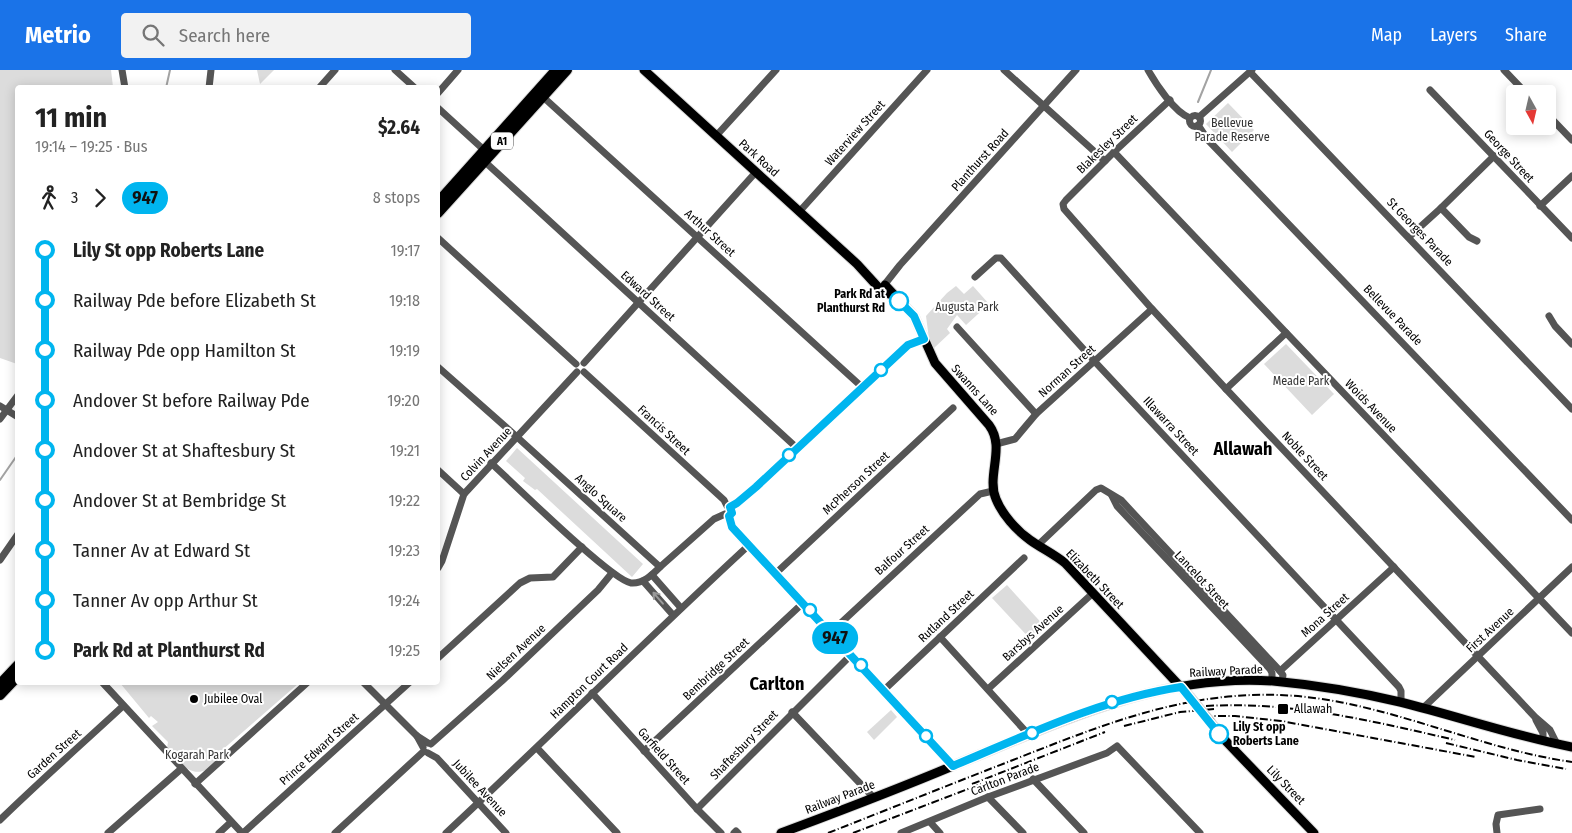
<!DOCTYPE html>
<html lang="en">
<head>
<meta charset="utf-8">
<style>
  body { margin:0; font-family:"Fira Sans Condensed",sans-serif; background:#f2f2f2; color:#222; height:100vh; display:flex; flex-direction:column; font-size:19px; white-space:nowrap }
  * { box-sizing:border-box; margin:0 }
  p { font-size:16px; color:#767676 }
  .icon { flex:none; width:28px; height:28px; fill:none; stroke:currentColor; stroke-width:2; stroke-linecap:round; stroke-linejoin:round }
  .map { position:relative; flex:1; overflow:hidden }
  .panel { position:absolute; left:15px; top:15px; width:425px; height:600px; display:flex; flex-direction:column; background:#fff; border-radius:5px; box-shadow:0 2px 12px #0003 }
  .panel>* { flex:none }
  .badge { padding:0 10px; border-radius:16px; font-size:18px; line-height:32px }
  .needle { width:32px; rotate:172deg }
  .buttons { position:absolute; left:1506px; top:15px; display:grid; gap:10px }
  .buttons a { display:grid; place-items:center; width:50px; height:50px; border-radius:5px; background:#fff; box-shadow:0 2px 12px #0003; font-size:25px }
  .map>.badge { position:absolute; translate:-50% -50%; box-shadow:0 0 0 2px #fff }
  .legs { display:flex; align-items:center; gap:8px; height:55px; padding:0 20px; font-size:16px }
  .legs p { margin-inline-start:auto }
  .summary { display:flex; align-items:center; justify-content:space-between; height:85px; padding:0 20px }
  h1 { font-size:28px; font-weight:700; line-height:38px }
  ul { padding:0 20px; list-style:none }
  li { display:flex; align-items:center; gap:18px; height:50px; font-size:19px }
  li i { display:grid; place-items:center; width:8px; height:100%; margin:0 6px; background:currentColor }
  li i::after { content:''; width:12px; height:12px; margin:-6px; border:4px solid; border-radius:50%; background:#fff }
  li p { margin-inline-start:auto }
  li:first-child i { background:linear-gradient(#0000 50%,currentColor 0) }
  li:last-child i { background:linear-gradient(currentColor 50%,#0000 0) }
  header { display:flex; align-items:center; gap:30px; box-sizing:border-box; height:70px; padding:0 25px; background:#1a73e8; color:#fff }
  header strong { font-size:24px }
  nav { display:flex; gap:28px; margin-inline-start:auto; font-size:18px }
  .search { width:350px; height:45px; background:#f2f2f2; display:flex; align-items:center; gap:12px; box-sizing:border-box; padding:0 18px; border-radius:5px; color:#767676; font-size:19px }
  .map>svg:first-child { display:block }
  .green { fill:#dcdcdc }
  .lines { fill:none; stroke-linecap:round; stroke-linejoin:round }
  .stream { stroke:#a3a3a3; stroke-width:2 }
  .major-casing { stroke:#dbdbdb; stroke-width:11 }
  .highway-casing { stroke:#dbdbdb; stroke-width:12 }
  .minor { stroke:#555; stroke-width:7 }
  .major { stroke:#000; stroke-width:9 }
  .highway { stroke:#000; stroke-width:10 }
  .rail { stroke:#000; stroke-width:2; stroke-dasharray:8 2.5 1 2.5; stroke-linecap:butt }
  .major-bridge-casing { stroke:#dbdbdb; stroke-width:11; stroke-linecap:butt }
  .major-bridge { stroke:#000; stroke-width:9 }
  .oneway { stroke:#999 }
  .line-1-casing { stroke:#fff; stroke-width:11 }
  .line-1 { stroke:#00b5ef; stroke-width:8 }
  .stop-1-dot { fill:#fff; stroke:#00b5ef; stroke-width:2.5 }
  .poi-dot { fill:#000; stroke:#fff; stroke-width:2 }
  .labels { text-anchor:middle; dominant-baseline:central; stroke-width:4; stroke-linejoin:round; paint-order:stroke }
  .shield { fill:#fff; stroke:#4c4c4c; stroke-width:1 }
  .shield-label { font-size:11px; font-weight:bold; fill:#000 }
  .park-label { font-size:12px; fill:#333; stroke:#fff }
  .street-label { font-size:12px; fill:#000; stroke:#fff }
  .stop-label { font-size:12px; font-weight:bold; fill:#000; stroke:#fff; text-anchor:end }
  .poi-label { font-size:12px; fill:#000; stroke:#fff; text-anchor:start }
  .district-label { font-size:18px; font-weight:bold; fill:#000; stroke:#fff }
</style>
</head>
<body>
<header>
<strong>Metrio</strong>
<div class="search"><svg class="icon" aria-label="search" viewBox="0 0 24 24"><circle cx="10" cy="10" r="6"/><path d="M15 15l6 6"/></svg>Search here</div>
<nav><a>Map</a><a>Layers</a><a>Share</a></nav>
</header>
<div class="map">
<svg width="1572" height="763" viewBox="0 0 1572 763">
  <rect width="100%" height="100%" fill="#fff"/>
  <g class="green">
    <polygon points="0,0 111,0 113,17 18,18 17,294 0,288"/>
    <polygon points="257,0 274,0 260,14"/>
    <polygon points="1228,33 1254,60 1232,82 1206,54"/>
    <polygon points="956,216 964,224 973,216 989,234 966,255 957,245 947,259 950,263 934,278 929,269 926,246 947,223"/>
    <polygon points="1286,274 1334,324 1312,345 1264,294"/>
    <polygon points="517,378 643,494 632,507 537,419 535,420 523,411 525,408 506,391"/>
    <polygon points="1007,515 1046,558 1032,571 992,528"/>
    <path d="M120 613H299L213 688 216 692C212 695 208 700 203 701 188 706 176 688 167 678L168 672 152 656 158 652 151 646 149 648Z"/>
    <polygon points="891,640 897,647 874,670 867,662"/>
  </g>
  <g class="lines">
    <g class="stream">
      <polyline points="166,18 170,0"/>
      <polyline points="1198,32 1211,0"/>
      <polyline points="0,410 18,384"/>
    </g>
    <defs>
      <g id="major">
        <polyline points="644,0 857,194 878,217 889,224"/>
        <path d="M885 215 914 246 935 293 989 355C1006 378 986 405 996 429 1002 444 1016 460 1030 470 1041 478 1054 484 1065 493L1190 627"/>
        <polyline points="1209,650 1220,665 1314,763"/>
        <path d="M781 763C840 741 898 719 955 695 1058 653 1159 603 1273 611 1316 615 1358 622 1400 632 1457 646 1514 666 1572 677"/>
      </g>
      <g id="highway">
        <polyline points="438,132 556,0"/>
        <polyline points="438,143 567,0"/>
        <polyline points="0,614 18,595"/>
        <polyline points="0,625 18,606"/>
      </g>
    </defs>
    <use href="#major" class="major-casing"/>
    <use href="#highway" class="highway-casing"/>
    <g class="minor">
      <polyline points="122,0 125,18"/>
      <polyline points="395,0 415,18"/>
      <polyline points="1004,0 1105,91"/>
      <path d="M1148 0C1156 14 1174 42 1190 48"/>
      <polyline points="1504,0 1527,24"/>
      <polyline points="1250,2 1572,339"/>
      <polyline points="209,18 211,0"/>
      <polyline points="319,18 335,0"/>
      <polyline points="1430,20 1572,168"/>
      <polyline points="438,23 458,0"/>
      <polyline points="542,26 862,317"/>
      <polyline points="1170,30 1114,82 1066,130 1063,134 1064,139 1152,239 1226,319 1535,647 1550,660 1557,674"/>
      <polyline points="438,38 484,80"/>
      <polyline points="1548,45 1572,70"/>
      <circle cx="1195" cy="51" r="5.5"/>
      <polyline points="1199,47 1252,0"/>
      <polyline points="1198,55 1208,70 1572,450"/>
      <polyline points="716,66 776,0"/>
      <polyline points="1114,82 1572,563"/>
      <polyline points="484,91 797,378"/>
      <polyline points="1540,136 1572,106"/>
      <polyline points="1441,138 1469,167 1477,171"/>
      <polyline points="799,142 927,0"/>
      <polyline points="1409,167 1441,138 1494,86"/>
      <polyline points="438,168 576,294"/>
      <polyline points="975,207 996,188 1001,188 1097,294 1399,617 1401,621 1401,632"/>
      <polyline points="885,214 900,195 1076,0"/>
      <polyline points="1549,246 1555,256 1572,274"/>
      <polyline points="957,257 1036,344"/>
      <polyline points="584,293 756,102"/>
      <path d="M438 297 517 367 660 497C652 505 643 514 631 513 611 510 513 413 491 393"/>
      <polyline points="584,302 724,430 727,436"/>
      <polyline points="1226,319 1286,263"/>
      <polyline points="0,336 18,347"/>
      <polyline points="0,349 18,325"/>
      <polyline points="996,374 1015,369 1036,344 1152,239"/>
      <polyline points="438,400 464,424"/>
      <polyline points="1112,426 1117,436 1270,599 1272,603 1272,611"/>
      <polyline points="731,437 737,433 756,417 908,275 924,269"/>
      <polyline points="729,446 732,457 741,469 803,533 953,696"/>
      <polyline points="1038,475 1096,420 1101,418 1121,430 1280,601"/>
      <polyline points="0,490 18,464"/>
      <polyline points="660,497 714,449 725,444"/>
      <polyline points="438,498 442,491 464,424 577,302"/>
      <polyline points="775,504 953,338"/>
      <polyline points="652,505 681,538"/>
      <polyline points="643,511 673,545"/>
      <polyline points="830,563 980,424 993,421"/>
      <polyline points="940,567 1029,665"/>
      <polyline points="438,588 520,513 530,508 553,507 582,477"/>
      <polyline points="102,612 242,763"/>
      <polyline points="363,612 417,666 428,673"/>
      <polyline points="1282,612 1283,605 1280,601 1394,497"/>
      <polyline points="988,619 1093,523"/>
      <polyline points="884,620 1024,488"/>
      <polyline points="592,623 697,739 721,763"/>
      <polyline points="1423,638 1572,497"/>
      <polyline points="792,642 874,728"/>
      <polyline points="1536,650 1543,663 1543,671"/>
      <polyline points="417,666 423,677"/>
      <polyline points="431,674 502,611 598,520 612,503"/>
      <polyline points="537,678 617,763"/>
      <polyline points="644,681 803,533"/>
      <polyline points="428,683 437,688 506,763"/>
      <polyline points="1033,709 1084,763"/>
      <polyline points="195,714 308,612"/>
      <polyline points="988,727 1023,763"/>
      <polyline points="697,739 851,585"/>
      <path d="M0 750C40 711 82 674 123 636"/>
      <polyline points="930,752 940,763"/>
      <polyline points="108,763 181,699"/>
      <polyline points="219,763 231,752"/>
      <polyline points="243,763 410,612"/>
      <polyline points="335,763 424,681"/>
      <path d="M446 763C548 668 646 570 748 476"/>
      <polyline points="734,763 736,761 738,763"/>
      <polyline points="901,763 988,727 1107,683 1117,676 1200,763"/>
      <polyline points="1497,763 1496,754 1498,745 1540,739"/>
    </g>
    <use href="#major" class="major"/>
    <use href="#highway" class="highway"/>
    <g class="rail">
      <path d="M1206 636C1290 631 1373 651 1455 670"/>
      <polyline points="1204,646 1235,646 1281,651 1476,687"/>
      <polyline points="1124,656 1180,642 1214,639"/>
      <polyline points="1446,673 1517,690 1566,699"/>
      <polyline points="972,714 1105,662"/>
      <path d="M828 763C889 739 951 714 1013 690 1117 649 1208 612 1322 629 1407 642 1487 680 1572 692"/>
      <polyline points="853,763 981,714"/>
    </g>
    <defs>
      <polyline id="major-bridge" points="1190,627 1209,650"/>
    </defs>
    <use href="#major-bridge" class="major-bridge-casing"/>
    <use href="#major-bridge" class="major-bridge"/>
  </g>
  <defs><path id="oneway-shaft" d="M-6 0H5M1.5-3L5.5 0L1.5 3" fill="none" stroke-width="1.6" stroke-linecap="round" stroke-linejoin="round" transform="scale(1.25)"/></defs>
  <use class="oneway" href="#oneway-shaft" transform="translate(658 528) rotate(-131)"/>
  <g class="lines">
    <defs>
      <path id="line-1" d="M899 231 914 246 924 269 908 275 756 417 737 433 730 437 732 443 729 446 732 457 953 696C1027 665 1101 629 1181 617L1219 664"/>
    </defs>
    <use href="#line-1" class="line-1-casing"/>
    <use href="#line-1" class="line-1"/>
  </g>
  <g class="stop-1-dot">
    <circle cx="899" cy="231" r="9"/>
    <circle cx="881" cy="300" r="6"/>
    <circle cx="789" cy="385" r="6"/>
    <circle cx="810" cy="540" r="6"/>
    <circle cx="861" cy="595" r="6"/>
    <circle cx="1112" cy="632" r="6"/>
    <circle cx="1032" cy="663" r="6"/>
    <circle cx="1219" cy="664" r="9"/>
    <circle cx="926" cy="666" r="6"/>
  </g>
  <g class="poi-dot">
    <circle cx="194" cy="629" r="5"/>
    <rect x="1277" y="633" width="12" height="12" rx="2.5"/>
  </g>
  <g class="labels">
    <rect class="shield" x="491" y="62.5" width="22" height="17" rx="4"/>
    <g class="shield-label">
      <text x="502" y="71">A1</text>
    </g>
    <g class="park-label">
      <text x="1232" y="53">Bellevue<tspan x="1232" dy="14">Parade Reserve</tspan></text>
      <text x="967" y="237">Augusta Park</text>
      <text x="1301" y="311">Meade Park</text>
      <text x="197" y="685">Kogarah Park</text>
    </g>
    <g class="street-label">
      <text transform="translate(855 63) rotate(-48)">Waterview Street</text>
      <text transform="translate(1107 74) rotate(-44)">Blakesley Street</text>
      <text transform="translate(1509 86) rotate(47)">George Street</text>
      <text transform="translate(759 88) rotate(42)">Park Road</text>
      <text transform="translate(980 90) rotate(-48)">Planthurst Road</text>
      <text transform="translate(1420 162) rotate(46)">St Georges Parade</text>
      <text transform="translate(710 163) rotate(42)">Arthur Street</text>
      <text transform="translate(648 226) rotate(42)">Edward Street</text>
      <text transform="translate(1393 245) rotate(46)">Bellevue Parade</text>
      <text transform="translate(1067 301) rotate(-42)">Norman Street</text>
      <text transform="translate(975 320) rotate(48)">Swanns Lane</text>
      <text transform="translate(1371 336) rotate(46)">Woids Avenue</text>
      <text transform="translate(1171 356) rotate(47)">Illawarra Street</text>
      <text transform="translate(664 360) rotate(43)">Francis Street</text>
      <text transform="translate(486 384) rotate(-47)">Colvin Avenue</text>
      <text transform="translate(1305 386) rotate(47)">Noble Street</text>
      <text transform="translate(856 413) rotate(-43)">McPherson Street</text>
      <text transform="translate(601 428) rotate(42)">Anglo Square</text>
      <text transform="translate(902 480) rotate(-42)">Balfour Street</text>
      <text transform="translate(1095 509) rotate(46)">Elizabeth Street</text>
      <text transform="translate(1202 510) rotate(47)">Lancelot Street</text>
      <text transform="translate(1325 545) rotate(-42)">Mona Street</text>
      <text transform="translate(946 546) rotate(-43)">Rutland Street</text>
      <text transform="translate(1490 560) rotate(-43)">First Avenue</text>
      <text transform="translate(1033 563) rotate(-42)">Barsbys Avenue</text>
      <text transform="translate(516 582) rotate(-43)">Nielsen Avenue</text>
      <text transform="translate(716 599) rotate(-43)">Bembridge Street</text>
      <text transform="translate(1226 601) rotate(-3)">Railway Parade</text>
      <text transform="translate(589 611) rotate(-44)">Hampton Court Road</text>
      <text transform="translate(744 675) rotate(-46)">Shaftesbury Street</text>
      <text transform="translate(319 679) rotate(-42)">Prince Edward Street</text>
      <text transform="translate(54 684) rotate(-42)">Garden Street</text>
      <text transform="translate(664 686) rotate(48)">Garfield Street</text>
      <text transform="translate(1005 709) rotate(-21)">Carlton Parade</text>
      <text transform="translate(1286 715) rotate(46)">Lily Street</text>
      <text transform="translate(480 718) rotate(47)">Jubilee Avenue</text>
      <text transform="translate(840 727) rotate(-21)">Railway Parade</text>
    </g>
    <g class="stop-label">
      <text x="885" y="224">Park Rd at<tspan x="885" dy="14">Planthurst Rd</tspan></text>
      <text x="1233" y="657" text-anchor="start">Lily St opp<tspan x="1233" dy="14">Roberts Lane</tspan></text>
    </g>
    <g class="poi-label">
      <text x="204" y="629">Jubilee Oval</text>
      <text x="1294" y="639">Allawah</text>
    </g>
    <g class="district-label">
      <text x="1243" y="379">Allawah</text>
      <text x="777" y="614">Carlton</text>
    </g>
  </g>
</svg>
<div class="buttons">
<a><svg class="needle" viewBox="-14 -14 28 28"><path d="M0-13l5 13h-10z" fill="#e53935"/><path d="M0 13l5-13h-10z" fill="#767676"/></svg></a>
</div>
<b class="badge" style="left:835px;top:568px;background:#00b5ef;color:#111">947</b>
<section class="panel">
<div class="summary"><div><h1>11 min</h1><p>19:14 – 19:25 · Bus</p></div><b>$2.64</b></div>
<div class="legs"><svg class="icon" aria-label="walk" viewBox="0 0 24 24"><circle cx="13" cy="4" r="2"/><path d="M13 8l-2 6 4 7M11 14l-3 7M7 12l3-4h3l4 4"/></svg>3<svg class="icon" aria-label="forward" viewBox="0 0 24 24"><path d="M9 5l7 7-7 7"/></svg><b class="badge" style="background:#00b5ef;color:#111">947</b><p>8 stops</p></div>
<ul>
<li><i style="color:#00b5ef"></i><b>Lily St opp Roberts Lane</b><p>19:17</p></li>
<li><i style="color:#00b5ef"></i><span>Railway Pde before Elizabeth St</span><p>19:18</p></li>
<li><i style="color:#00b5ef"></i><span>Railway Pde opp Hamilton St</span><p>19:19</p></li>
<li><i style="color:#00b5ef"></i><span>Andover St before Railway Pde</span><p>19:20</p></li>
<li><i style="color:#00b5ef"></i><span>Andover St at Shaftesbury St</span><p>19:21</p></li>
<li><i style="color:#00b5ef"></i><span>Andover St at Bembridge St</span><p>19:22</p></li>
<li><i style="color:#00b5ef"></i><span>Tanner Av at Edward St</span><p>19:23</p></li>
<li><i style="color:#00b5ef"></i><span>Tanner Av opp Arthur St</span><p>19:24</p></li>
<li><i style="color:#00b5ef"></i><b>Park Rd at Planthurst Rd</b><p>19:25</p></li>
</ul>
</section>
</div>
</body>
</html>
